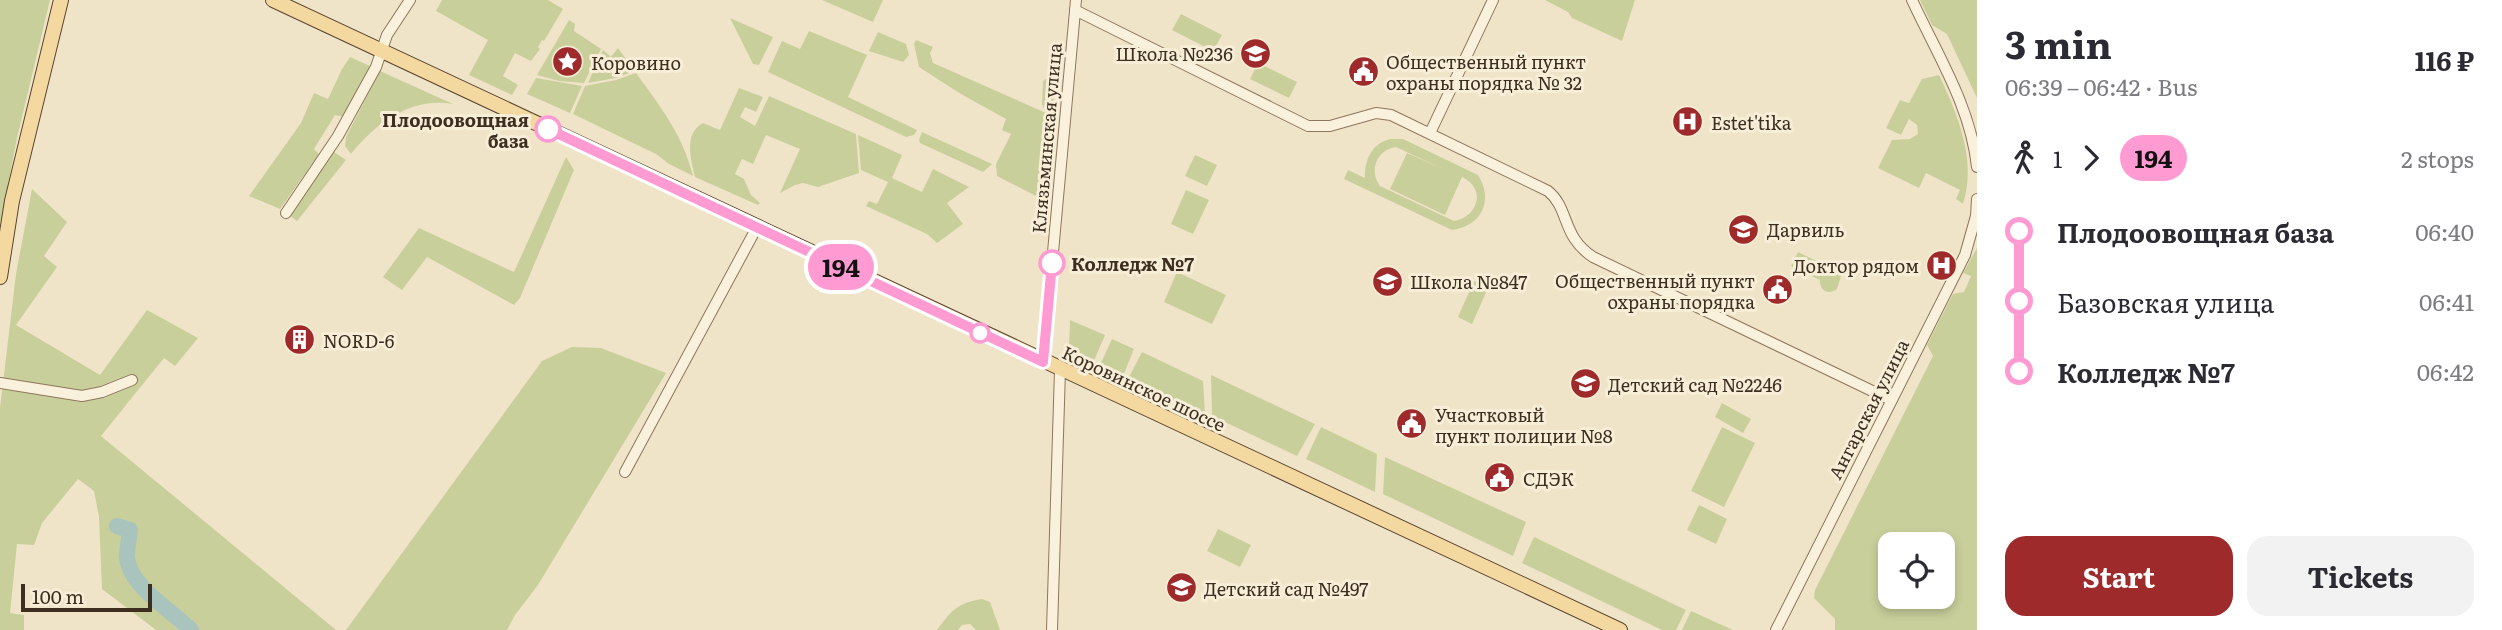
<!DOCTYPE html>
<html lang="en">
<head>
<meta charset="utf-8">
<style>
  body { margin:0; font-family:Literata,serif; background:#f2f2f3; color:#2b2b33; height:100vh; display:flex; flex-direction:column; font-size:26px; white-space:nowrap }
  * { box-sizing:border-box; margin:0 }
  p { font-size:23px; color:#7c7c81 }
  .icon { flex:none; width:38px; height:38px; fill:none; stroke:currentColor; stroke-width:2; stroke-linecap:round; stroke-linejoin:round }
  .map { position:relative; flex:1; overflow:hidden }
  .details { display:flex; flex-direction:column; background:#fff; width:525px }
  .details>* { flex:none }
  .badge { padding:0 14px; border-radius:23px; font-size:24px; line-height:46px }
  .tools { position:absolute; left:1878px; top:532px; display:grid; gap:14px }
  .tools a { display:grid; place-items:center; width:77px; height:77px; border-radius:14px; background:#fff; box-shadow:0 4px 10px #0003; font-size:35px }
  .scale { position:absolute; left:21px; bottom:18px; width:131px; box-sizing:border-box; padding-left:7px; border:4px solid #3d2e20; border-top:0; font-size:19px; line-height:24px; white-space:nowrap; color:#3d2e20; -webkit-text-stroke:5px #f7eed8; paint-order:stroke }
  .map>.badge { position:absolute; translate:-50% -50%; box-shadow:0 0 0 4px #fff }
  .legs { display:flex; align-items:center; gap:10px; height:77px; padding:0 28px; font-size:23px }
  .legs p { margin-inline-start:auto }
  .head { display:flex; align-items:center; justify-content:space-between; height:119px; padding:0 28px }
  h1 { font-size:38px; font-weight:700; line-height:52px }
  .cta { display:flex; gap:14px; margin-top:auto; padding:14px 28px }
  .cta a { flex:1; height:80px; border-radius:21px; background:#9e2a2b; color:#fff; font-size:28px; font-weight:700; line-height:80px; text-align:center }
  .cta a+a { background:#f2f2f3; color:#2b2b33 }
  ul { padding:0 28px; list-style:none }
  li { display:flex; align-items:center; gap:24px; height:70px; font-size:26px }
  li i { display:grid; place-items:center; width:10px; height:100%; margin:0 9px; background:currentColor }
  li i::after { content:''; width:18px; height:18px; margin:-9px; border:5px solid; border-radius:50%; background:#fff }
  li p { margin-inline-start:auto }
  li:first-child i { background:linear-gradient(#0000 50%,currentColor 0) }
  li:last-child i { background:linear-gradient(currentColor 50%,#0000 0) }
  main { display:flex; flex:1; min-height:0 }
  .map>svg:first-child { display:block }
  .green { fill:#c9cf9b; fill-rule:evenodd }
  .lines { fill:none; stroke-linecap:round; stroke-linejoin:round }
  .river { stroke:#a9c4bc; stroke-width:16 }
  .minor-casing { stroke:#8d765c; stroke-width:12 }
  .major-casing { stroke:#5b4430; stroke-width:16 }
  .minor { stroke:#faf1dc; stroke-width:10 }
  .major { stroke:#f3d9a0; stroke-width:14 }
  .line-1-casing { stroke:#fff; stroke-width:16 }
  .line-1 { stroke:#ff9ad2; stroke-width:10 }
  .stop-1-dot { fill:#fff; stroke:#ff9ad2; stroke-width:3.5 }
  .labels { text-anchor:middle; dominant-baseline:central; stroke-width:6; stroke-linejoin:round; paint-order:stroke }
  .poi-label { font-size:18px; fill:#3d2e20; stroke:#f7eed8; text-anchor:start }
  .stop-label { font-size:18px; font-weight:bold; fill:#3d2e20; stroke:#f7eed8; text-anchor:end }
  .street-label { font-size:18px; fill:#3d2e20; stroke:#f7eed8 }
</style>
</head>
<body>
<main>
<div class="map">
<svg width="1977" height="630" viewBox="0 0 1977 630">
  <rect width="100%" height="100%" fill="#f0e4c8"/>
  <g class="green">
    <polygon points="0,0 50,0 17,138 0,226"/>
    <polygon points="442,0 548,0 563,9 544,41 542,40 538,47 540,49 531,61 515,53 503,76 518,85 512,95 469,75 488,40 436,11"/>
    <polygon points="822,0 883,0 873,22"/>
    <polygon points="1545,0 1635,0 1622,41 1572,18 1568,12"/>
    <polygon points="1920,0 1977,0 1977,98 1947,34 1932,25"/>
    <polygon points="1181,14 1222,35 1213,51 1172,30"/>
    <polygon points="730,18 773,37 759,65 753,64"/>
    <polygon points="569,20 575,24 574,31 601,49 584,83 559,81 537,75"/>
    <polygon points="809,31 867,55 848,97 917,130 914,135 906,137 768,72 782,41 800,49"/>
    <polygon points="878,32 906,44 909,55 903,62 869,51"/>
    <polygon points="916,40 933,47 930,53 933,63 1046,113 1042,104 1043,81 1046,79 1056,83 1051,115 1057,118 1048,202 997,176 996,164 1011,134 1002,130 1006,119 961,94 919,67 914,44"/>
    <polygon points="618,48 635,71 615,78 588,83 603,50 611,57"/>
    <polygon points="350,57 372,67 344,117 335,115 314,149 319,154 280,209 249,196 301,123 314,93 328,99 342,69"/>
    <polygon points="1258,63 1297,82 1289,98 1250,79"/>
    <path d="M380 71 453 104C411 97 376 123 351 154L345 146 346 137Z"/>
    <path d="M636 73C660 106 683 135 693 176L669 164 656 154 573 114 585 86 616 80Z"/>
    <path d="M1939 75C1958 115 1977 161 1963 204L1956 199 1960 190 1926 173 1919 188 1878 168 1892 140 1910 139 1918 134 1917 125 1909 119 1901 135 1886 128 1900 100 1909 103 1922 79Z"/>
    <polygon points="536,78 582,86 570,113 527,94"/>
    <path d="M739 88 763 97 756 112 745 107 740 117 755 126 769 96 856 134 859 173 818 187 803 183 795 185 780 193 800 149 766 135 753 164 742 159 735 174 744 179 751 195 760 203 758 205 695 177C691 159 683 134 703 123L720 130Z"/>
    <polygon points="922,132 992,164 983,172 920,143 919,140"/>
    <polygon points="858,135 902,155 892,178 922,192 933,169 969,187 947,203 963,224 937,243 927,234 866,206 869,201 877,204 888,182 861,170"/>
    <path d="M1390 139H1403L1478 175C1494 200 1482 226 1452 230L1344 179 1348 170 1365 178C1364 161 1372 143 1390 139ZM1396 147 1443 169 1407 153 1390 189 1445 215 1462 177C1487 189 1478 217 1454 221L1380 186C1369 171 1376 150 1396 147Z"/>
    <polygon points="334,152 346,160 297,221 288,214"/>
    <polygon points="1195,155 1217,165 1207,186 1185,176"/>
    <polygon points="566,157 574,170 520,298 514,305 427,257 402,290 383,277 419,228 514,272"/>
    <polygon points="32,189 67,222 44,256 57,267 16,325 100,375 147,310 198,338 175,366 164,358 101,436 336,630 156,630 102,589 99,517 94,491 78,479 42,523 34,545 17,544 10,613 24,615 24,630 0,630 0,408 16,274"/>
    <polygon points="1186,190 1209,200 1193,234 1171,224"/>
    <path d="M1977 248V630H1835V619L1814 598 1815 590 1933 356 1927 345 1953 294 1964 292 1971 276 1963 273ZM1890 544H1942V597H1890Z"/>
    <path d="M1798 252 1827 266 1826 268 1831 271 1834 266 1843 270 1837 289C1828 296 1819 290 1820 280L1791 266Z"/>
    <polygon points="1177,272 1226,295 1212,324 1164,302"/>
    <polygon points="1474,281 1488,288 1472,324 1458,317"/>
    <polygon points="1070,320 1105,335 1093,363 1069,349"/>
    <polygon points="1112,339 1134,349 1123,376 1100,365"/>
    <polygon points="572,347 601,348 666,373 538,585 515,615 507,630 346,630 542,361"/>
    <polygon points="1142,352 1203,381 1205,414 1128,379"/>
    <polygon points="1211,375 1315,424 1297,456 1212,416"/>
    <polygon points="1722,403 1751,419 1743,433 1715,417"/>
    <polygon points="1321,427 1377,454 1375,492 1306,459"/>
    <polygon points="1722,427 1755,443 1724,507 1691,491"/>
    <polygon points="1385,457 1526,522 1513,556 1383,494"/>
    <polygon points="1699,505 1727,519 1716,544 1687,530"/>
    <polygon points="1218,529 1251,545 1240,567 1207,551"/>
    <polygon points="1534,537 1686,610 1676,630 1662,630 1522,563"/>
    <path d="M982 599 990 602 1000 630H976L970 624 962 625 958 630H937C951 611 957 603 982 599Z"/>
    <polygon points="1691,611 1733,630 1682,630"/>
  </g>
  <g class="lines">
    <path class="river" d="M117 526 130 530C129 539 127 549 127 557 129 586 172 611 191 630"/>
    <defs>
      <g id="minor">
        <path d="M1912 0C1937 54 1971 107 1977 167"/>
        <path d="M1075 10 1308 126H1330L1376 113 1391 115 1548 191C1570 209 1561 236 1593 257L1891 400"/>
        <polyline points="1430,133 1493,0"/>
        <polyline points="286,213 338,136 376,67 387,35 410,0"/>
        <polyline points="1043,362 1076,0"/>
        <polyline points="0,383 82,396 102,392 132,380"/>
        <polyline points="625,472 757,227"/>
        <polyline points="1052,630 1060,370"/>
        <polyline points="1776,630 1965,255 1976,216 1977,199"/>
      </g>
      <g id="major">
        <polyline points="273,0 1620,630"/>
        <polyline points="0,277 12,201 61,0"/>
      </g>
    </defs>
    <use href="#minor" class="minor-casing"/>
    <use href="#major" class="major-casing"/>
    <use href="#minor" class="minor"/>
    <use href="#major" class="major"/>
  </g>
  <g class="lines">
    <defs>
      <polyline id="line-1" points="548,129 1043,362 1052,263"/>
    </defs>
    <use href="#line-1" class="line-1-casing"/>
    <use href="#line-1" class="line-1"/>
  </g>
  <defs>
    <symbol id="school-disc" viewBox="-11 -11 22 22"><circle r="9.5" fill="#9e2a2b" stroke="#f7eed8"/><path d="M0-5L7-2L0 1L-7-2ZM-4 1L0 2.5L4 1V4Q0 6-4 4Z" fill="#fff"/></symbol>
    <symbol id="sight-disc" viewBox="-11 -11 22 22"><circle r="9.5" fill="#9e2a2b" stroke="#f7eed8"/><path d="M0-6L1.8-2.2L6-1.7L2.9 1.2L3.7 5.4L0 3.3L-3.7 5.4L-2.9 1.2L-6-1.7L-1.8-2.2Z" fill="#fff"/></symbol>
    <symbol id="civic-disc" viewBox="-11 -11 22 22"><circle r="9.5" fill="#9e2a2b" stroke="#f7eed8"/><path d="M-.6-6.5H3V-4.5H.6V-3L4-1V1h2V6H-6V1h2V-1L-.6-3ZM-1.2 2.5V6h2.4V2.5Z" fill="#fff"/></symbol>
    <symbol id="hospital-disc" viewBox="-11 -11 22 22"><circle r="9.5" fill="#9e2a2b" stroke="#f7eed8"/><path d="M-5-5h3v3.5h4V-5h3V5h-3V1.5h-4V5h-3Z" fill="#fff"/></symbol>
    <symbol id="building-disc" viewBox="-11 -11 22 22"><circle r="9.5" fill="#9e2a2b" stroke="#f7eed8"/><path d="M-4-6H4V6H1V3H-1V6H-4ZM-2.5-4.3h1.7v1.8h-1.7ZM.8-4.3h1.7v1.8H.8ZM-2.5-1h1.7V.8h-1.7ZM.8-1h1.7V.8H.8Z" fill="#fff"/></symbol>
  </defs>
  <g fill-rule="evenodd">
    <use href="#school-disc" x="1238" y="36" width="35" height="35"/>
    <use href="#sight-disc" x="550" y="44" width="35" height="35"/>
    <use href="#civic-disc" x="1346" y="54" width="35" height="35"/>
    <use href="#hospital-disc" x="1670" y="104" width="35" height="35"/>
    <use href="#school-disc" x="1726" y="212" width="35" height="35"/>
    <use href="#hospital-disc" x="1924" y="248" width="35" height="35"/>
    <use href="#school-disc" x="1370" y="264" width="35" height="35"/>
    <use href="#civic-disc" x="1760" y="272" width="35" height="35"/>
    <use href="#building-disc" x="282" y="322" width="35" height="35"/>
    <use href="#school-disc" x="1568" y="366" width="35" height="35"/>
    <use href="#civic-disc" x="1394" y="406" width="35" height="35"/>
    <use href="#civic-disc" x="1482" y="460" width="35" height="35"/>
    <use href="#school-disc" x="1164" y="570" width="35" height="35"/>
  </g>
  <g class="stop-1-dot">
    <circle cx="548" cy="129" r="12"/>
    <circle cx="1052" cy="263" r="12"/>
    <circle cx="980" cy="333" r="9"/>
  </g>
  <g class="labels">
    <g class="poi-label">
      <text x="1233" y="53" text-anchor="end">Школа №236</text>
      <text x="1386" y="61">Общественный пункт<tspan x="1386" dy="21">охраны порядка № 32</tspan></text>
      <text x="591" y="62">Коровино</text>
      <text x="1711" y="122">Estet'tika</text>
      <text x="1767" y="229">Дарвиль</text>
      <text x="1919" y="265" text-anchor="end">Доктор рядом</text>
      <text x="1755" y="280" text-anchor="end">Общественный пункт<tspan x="1755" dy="21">охраны порядка</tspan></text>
      <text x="1410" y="281">Школа №847</text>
      <text x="323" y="340">NORD-6</text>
      <text x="1608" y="384">Детский сад №2246</text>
      <text x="1435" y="414">Участковый<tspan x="1435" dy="21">пункт полиции №8</tspan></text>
      <text x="1523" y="478">СДЭК</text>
      <text x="1204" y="588">Детский сад №497</text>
    </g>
    <g class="stop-label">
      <text x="529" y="119">Плодоовощная<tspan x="529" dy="21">база</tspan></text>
      <text x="1071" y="263" text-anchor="start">Колледж №7</text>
    </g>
    <g class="street-label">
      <text transform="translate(1046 138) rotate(-85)">Клязьминская улица</text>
      <text transform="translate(1144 388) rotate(25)">Коровинское шоссе</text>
      <text transform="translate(1868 409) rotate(-63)">Ангарская улица</text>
    </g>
  </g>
</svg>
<div class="tools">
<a><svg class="icon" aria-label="locate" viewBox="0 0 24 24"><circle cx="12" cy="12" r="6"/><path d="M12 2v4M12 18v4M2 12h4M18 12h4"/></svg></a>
</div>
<div class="scale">100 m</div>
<b class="badge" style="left:841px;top:267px;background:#ff9ad2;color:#111">194</b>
</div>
<section class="details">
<div class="head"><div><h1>3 min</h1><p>06:39 – 06:42 · Bus</p></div><b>116 ₽</b></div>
<div class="legs"><svg class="icon" aria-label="walk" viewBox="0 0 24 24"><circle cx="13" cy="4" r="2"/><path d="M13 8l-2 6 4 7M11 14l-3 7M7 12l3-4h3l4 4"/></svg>1<svg class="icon" aria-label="forward" viewBox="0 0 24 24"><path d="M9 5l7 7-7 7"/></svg><b class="badge" style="background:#ff9ad2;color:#111">194</b><p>2 stops</p></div>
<ul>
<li><i style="color:#ff9ad2"></i><b>Плодоовощная база</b><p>06:40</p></li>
<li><i style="color:#ff9ad2"></i><span>Базовская улица</span><p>06:41</p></li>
<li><i style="color:#ff9ad2"></i><b>Колледж №7</b><p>06:42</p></li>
</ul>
<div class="cta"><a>Start</a><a>Tickets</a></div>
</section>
</main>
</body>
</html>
